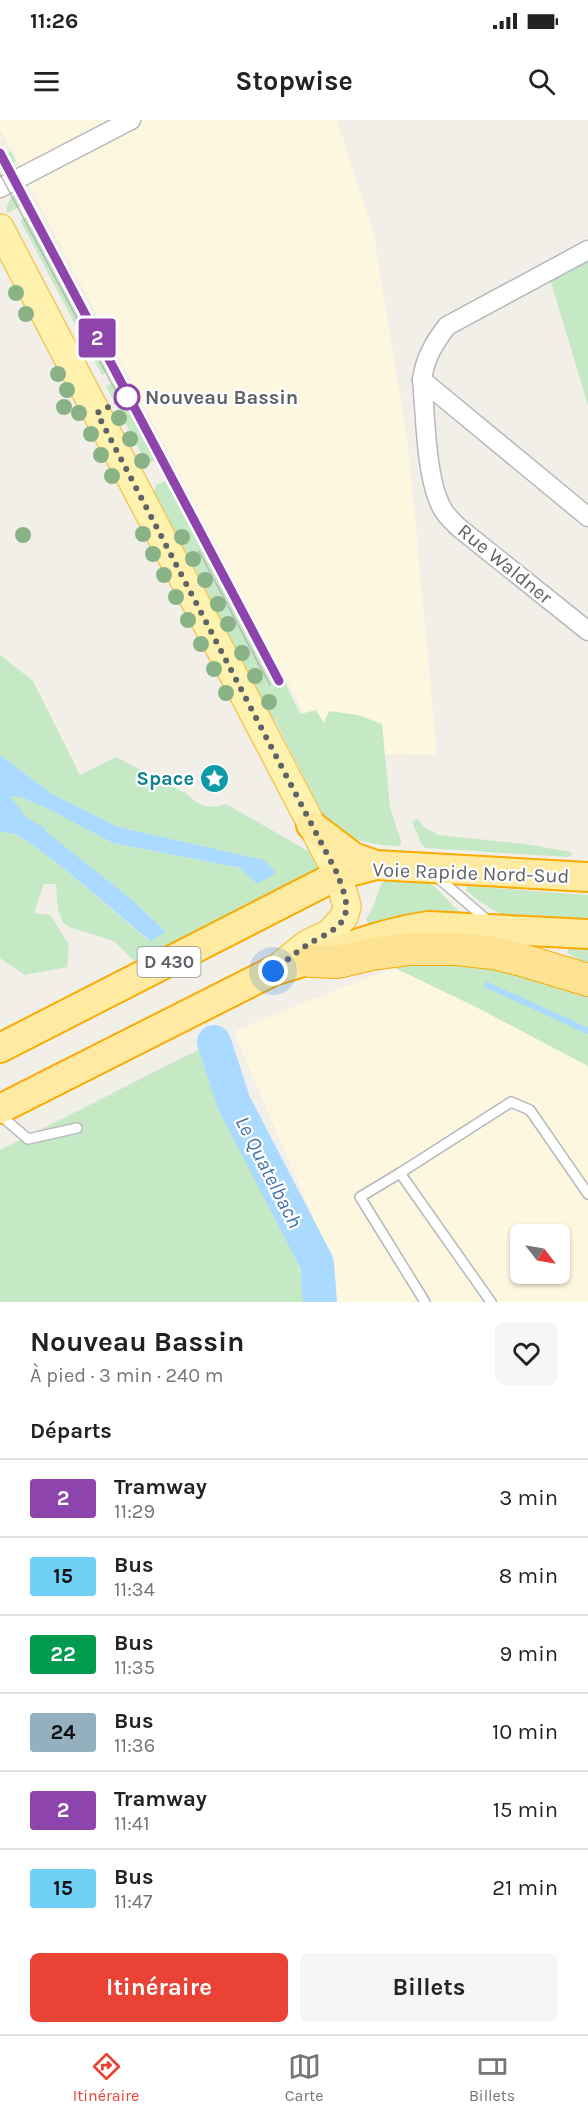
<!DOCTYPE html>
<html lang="fr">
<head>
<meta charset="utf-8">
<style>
  body { margin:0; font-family:Karla,sans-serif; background:#f6f6f6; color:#222; height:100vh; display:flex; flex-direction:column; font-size:22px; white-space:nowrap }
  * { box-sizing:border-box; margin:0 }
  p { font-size:20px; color:#767676 }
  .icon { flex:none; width:33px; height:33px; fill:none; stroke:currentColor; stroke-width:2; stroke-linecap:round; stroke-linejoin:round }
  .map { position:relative; height:1182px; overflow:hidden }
  .details { display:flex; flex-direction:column; background:#fff; flex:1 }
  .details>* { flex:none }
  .badge { padding:0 12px; border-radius:4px; font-size:21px; line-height:39px }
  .needle { width:39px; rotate:121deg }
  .tools { position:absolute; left:510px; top:1104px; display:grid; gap:12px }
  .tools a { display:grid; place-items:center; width:60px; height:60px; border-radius:9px; background:#fff; box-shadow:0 2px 4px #0004; font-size:30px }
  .you { position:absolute; width:30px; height:30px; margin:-15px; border:4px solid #fff; border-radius:50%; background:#1a73e8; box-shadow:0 0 0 9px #1a73e833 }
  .map>.badge { position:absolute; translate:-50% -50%; box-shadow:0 0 0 3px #fff }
  h2 { padding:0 30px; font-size:22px; line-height:54px }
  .round { display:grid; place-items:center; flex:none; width:63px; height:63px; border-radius:9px; background:#f6f6f6 }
  .overview { display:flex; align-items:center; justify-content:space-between; height:102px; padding:0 30px }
  h1 { font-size:28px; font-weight:700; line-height:45px }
  .action { display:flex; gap:12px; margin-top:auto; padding:12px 30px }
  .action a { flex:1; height:69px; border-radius:9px; background:#ea4335; color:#fff; font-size:24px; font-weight:700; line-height:69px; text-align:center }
  .action a+a { background:#f6f6f6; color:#222 }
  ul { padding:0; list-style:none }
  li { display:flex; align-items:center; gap:18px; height:78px; padding:0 30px; border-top:2px solid #e0e0e0 }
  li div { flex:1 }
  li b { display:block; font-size:22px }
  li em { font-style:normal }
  li .badge { min-width:66px; font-weight:700; text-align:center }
  .status { display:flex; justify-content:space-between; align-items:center; height:42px; padding:0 30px; background:#fff; direction:ltr }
  .status svg { height:16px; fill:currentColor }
  header { display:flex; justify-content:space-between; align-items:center; height:78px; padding:0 30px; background:#fff; font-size:27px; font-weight:700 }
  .menu { display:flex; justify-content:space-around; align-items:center; height:84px; border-top:2px solid #e0e0e0; background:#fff; font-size:16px; color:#767676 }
  .menu a { display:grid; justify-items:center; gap:3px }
  .menu .selected { color:#ea4335 }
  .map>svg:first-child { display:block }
  .commercial { fill:#fef7e0; fill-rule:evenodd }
  .green { fill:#c5e8c5 }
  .water { fill:#aadaff }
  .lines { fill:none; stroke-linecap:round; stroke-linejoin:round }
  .stream { stroke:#aadaff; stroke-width:6 }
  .river { stroke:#aadaff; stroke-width:34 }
  .service-casing { stroke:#b5b8bc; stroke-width:12 }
  .minor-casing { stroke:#b5b8bc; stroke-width:21 }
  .primary-casing { stroke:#f2c960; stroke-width:30 }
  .trunk-casing { stroke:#f9ab00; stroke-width:32 }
  .motorway-casing { stroke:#f9ab00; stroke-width:34 }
  .service { stroke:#fff; stroke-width:9 }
  .minor { stroke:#fff; stroke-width:18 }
  .primary { stroke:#fff2af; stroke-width:27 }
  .trunk { stroke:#feeaa1; stroke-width:28 }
  .motorway { stroke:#fde293; stroke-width:32 }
  .tram { stroke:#b6b7b8; stroke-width:1.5 }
  .tree { fill:#89b387 }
  .line-casing { stroke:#fff; stroke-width:14 }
  .line { stroke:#8e44ad; stroke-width:9 }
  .walk { stroke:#5f6368; stroke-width:6; stroke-dasharray:0 10.8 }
  .stop-dot { fill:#fff; stroke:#8e44ad; stroke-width:3 }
  .labels { text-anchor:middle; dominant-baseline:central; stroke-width:4.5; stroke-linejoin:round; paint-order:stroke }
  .shield { fill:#fff; stroke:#8f9295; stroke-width:1.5 }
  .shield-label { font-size:18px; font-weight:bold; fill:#5f6368 }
  .stop-label { font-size:20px; font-weight:bold; fill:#5f6368; stroke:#fff; text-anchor:start }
  .street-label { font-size:20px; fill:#5f6368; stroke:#fff }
  .culture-label { font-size:20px; font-weight:bold; fill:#0d838f; stroke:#fff; text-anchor:end }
  .water-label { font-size:21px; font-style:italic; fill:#4174aa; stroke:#fff }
</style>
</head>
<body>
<div class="status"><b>11:26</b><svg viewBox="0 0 49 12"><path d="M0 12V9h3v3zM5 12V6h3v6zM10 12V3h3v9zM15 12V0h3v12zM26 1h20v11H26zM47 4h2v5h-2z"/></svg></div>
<header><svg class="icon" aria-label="menu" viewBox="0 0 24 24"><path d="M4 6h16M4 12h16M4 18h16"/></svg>Stopwise<svg class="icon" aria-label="search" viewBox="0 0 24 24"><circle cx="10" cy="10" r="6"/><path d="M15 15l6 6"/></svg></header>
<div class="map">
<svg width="588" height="1182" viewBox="0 0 588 1182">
  <rect width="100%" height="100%" fill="#f1efe8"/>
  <g class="commercial">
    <polygon points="0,0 337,0 374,116 408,325 437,635 325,634 0,9"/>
    <path d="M395 848 476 887 588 946V1182H324L321 1116 234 912 315 878ZM520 1114H560V1154H520Z"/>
  </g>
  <g class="green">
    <polygon points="11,31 16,41 0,49 0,38"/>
    <path d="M25 70 31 81 7 93C6 78 14 75 25 70Z"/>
    <polygon points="36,92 117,247 102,255 20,100"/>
    <polygon points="588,139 588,285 550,159"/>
    <polygon points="123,258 163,331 162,337 145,345 139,343 136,339 142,335 106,266"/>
    <polygon points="174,357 178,358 283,558 300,594 316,590 324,603 329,591 358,595 382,604 390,688 401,721 400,726 381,725 358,720 346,715 329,702 324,697 275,600 272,598 154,373 156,365"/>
    <path d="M0 535 33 561 80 655 116 637 187 674C199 686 210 690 226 684L317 736 320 753 134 841 114 821 69 807 63 802 58 790 56 764H44L34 793 50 795 69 825 67 847 25 855 0 838V711L14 714 27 721 69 753 149 821 166 812 130 778 26 697 9 676 21 677 48 689 113 723 240 748 257 764 263 740 118 707 52 674 0 635Z"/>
    <polygon points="417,699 425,708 439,715 525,724 571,732 572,735 568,737 426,728 422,725 412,702"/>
    <polygon points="385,761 430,764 436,768 459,792 458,794 369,806 366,799 373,787 381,764"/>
    <polygon points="467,766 588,775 588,803 505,797 479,781 466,770"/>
    <polygon points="569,827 588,827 588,845 567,833"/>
    <polygon points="411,835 549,856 588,875 588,946 476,887 395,848"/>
    <polygon points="206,926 226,991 295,1126 306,1182 0,1182 0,1030"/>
  </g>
  <polygon class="water" points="0,635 52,674 118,707 264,740 276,753 257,764 240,748 113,723 48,689 21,677 10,676 26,697 46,709 45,711 130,778 166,812 150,821 67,751 27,721 14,714 0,711"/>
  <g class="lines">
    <polyline class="stream" points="487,865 588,911"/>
    <polyline class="river" points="214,922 234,983 317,1143 320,1182"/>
    <defs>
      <g id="service">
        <polyline points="436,756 487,800"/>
        <polyline points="0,995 28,1019 77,1008"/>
        <polyline points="400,1053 511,982 530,990 588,1074"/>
        <polyline points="425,1182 360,1077 400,1053 491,1182"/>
      </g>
      <g id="minor">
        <polyline points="0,68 131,0"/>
        <path d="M588 130 447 206C434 223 425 238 422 260 426 296 425 364 445 393 449 398 454 403 458 407L588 511"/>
        <polyline points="422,260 588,397"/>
      </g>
      <polyline id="primary" points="0,108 338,755 347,786 344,797 330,813 307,824 276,849"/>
      <g id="trunk">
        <polyline points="311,705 353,737 376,745"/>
        <polyline points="0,928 338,755 376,745 588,757"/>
        <path d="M0 989 273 851C325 837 375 813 429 806L588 814"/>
      </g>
      <polyline id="motorway" points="311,841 338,842 372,834 410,829 457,829 493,833 522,840 588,860"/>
    </defs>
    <use href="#service" class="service-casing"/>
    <use href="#minor" class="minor-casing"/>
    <use href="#primary" class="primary-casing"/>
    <use href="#trunk" class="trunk-casing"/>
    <use href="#motorway" class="motorway-casing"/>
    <use href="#service" class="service"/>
    <use href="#minor" class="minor"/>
    <use href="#primary" class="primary"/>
    <use href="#trunk" class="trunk"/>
    <use href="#motorway" class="motorway"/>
    <g class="tram">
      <polyline points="0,33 279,561"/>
      <polyline points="0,54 120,279"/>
      <polyline points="199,431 270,565"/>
    </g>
  </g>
  <g class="tree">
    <circle cx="16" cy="173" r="8"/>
    <circle cx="26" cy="194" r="8"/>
    <circle cx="58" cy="254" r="8"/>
    <circle cx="67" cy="270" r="8"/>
    <circle cx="64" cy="287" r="8"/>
    <circle cx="79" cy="293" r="8"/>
    <circle cx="119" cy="298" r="8"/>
    <circle cx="91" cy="314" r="8"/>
    <circle cx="130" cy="319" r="8"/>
    <circle cx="101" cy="335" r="8"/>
    <circle cx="142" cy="341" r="8"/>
    <circle cx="112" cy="356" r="8"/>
    <circle cx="143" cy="414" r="8"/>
    <circle cx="23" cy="415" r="8"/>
    <circle cx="182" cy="417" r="8"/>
    <circle cx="153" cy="434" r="8"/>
    <circle cx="193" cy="439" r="8"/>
    <circle cx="164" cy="455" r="8"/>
    <circle cx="205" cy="460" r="8"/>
    <circle cx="176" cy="477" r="8"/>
    <circle cx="218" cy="484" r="8"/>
    <circle cx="188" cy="500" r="8"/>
    <circle cx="228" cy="504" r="8"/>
    <circle cx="201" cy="524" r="8"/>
    <circle cx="242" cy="533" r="8"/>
    <circle cx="214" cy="549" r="8"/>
    <circle cx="255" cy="556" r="8"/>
    <circle cx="226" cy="573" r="8"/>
    <circle cx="269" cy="582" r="8"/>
  </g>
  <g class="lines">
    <defs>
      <polyline id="line" points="0,33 279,561"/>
    </defs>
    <use href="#line" class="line-casing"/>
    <use href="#line" class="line"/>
    <path class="walk" d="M127 277 97 293 338 755C341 765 347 778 346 788 346 809 322 815 307 825 295 833 284 843 273 851"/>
  </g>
  <defs>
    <symbol id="sight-disc" viewBox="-11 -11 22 22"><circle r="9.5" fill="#0f9aa8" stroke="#fff"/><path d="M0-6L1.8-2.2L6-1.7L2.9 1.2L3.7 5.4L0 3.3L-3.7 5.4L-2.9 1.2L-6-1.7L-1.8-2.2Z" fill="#fff"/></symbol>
  </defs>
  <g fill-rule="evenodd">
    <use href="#sight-disc" x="198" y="642" width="33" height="33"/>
  </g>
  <circle class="stop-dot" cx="127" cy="277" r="12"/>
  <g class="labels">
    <rect class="shield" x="137.5" y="827" width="63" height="30" rx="4.5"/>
    <g class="shield-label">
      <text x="169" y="842">D 430</text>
    </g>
    <g class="stop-label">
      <text x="145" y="277">Nouveau Bassin</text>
    </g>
    <g class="street-label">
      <text transform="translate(505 444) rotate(39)">Rue Waldner</text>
      <text transform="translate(471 753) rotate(2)">Voie Rapide Nord-Sud</text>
    </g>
    <g class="culture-label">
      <text x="194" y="658">Space</text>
    </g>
    <g class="water-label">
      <text transform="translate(269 1052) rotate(63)">Le Quatelbach</text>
    </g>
  </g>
</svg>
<div class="tools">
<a><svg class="needle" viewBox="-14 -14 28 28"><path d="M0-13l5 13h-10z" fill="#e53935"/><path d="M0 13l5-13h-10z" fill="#767676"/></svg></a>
</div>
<div class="you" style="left:273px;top:851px"></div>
<b class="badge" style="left:97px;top:218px;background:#8e44ad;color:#fff">2</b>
</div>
<section class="details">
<div class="overview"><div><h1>Nouveau Bassin</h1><p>À pied · 3 min · 240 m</p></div><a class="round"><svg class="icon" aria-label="heart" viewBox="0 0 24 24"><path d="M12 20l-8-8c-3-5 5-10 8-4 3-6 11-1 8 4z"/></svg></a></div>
<h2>Départs</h2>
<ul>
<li><span class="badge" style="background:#8e44ad;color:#fff">2</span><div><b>Tramway</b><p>11:29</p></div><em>3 min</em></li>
<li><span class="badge" style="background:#6fd0f6;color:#111">15</span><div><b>Bus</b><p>11:34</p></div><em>8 min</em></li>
<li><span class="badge" style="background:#009b4e;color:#fff">22</span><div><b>Bus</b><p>11:35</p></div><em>9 min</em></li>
<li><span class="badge" style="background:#94b0be;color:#111">24</span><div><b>Bus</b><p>11:36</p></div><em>10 min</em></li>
<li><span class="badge" style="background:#8e44ad;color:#fff">2</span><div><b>Tramway</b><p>11:41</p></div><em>15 min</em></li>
<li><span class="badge" style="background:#6fd0f6;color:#111">15</span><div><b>Bus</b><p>11:47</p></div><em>21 min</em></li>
</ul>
<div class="action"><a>Itinéraire</a><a>Billets</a></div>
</section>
<nav class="menu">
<a class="selected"><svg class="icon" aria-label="directions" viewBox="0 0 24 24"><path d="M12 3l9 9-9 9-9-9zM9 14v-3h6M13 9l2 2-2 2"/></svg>Itinéraire</a>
<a><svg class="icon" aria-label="map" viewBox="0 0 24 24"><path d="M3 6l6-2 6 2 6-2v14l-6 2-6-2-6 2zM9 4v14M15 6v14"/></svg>Carte</a>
<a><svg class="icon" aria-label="tickets" viewBox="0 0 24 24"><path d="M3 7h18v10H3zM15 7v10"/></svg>Billets</a>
</nav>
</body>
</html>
